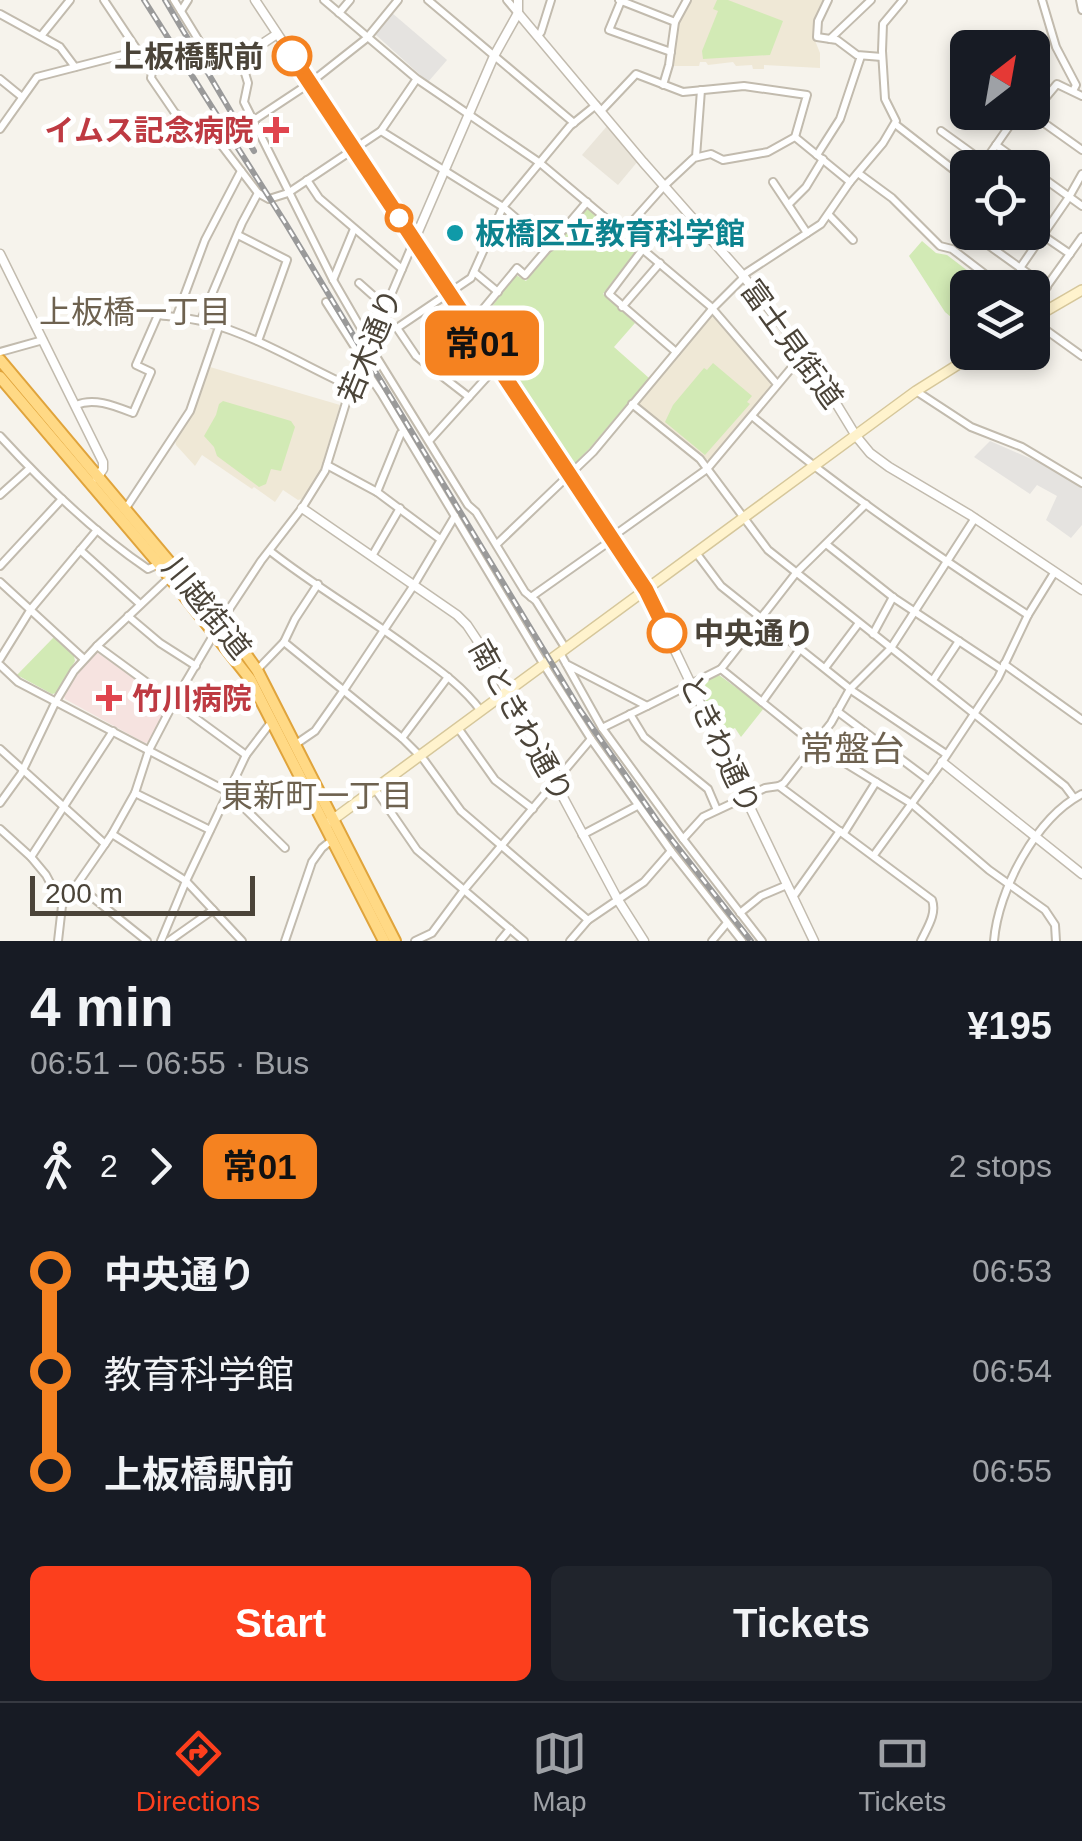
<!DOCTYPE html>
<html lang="en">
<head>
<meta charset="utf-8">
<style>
  body { margin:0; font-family:Arial,"Noto Sans JP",sans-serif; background:#20242c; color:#f1f3f6; height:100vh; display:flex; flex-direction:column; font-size:38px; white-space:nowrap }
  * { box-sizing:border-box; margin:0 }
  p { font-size:32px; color:#9ea1a6 }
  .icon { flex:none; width:55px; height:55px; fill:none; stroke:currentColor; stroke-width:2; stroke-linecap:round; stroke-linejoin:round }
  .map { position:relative; height:941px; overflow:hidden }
  .drawer { display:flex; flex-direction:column; background:#171b24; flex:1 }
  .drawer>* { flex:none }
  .badge { padding:0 20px; border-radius:15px; font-size:35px; line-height:65px }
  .needle { width:65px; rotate:31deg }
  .tools { position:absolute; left:950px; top:30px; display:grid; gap:20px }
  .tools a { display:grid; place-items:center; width:100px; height:100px; border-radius:15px; background:#171b24; box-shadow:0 5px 15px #0003; font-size:50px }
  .scale { position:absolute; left:30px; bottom:25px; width:225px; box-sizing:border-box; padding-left:10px; border:5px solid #4b4439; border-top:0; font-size:28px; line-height:35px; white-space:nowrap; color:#4b4439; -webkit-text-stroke:8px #fff; paint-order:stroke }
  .map>.badge { position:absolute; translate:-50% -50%; box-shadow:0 0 0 5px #fff }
  .legs { display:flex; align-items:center; gap:15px; height:110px; padding:0 30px; font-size:32px }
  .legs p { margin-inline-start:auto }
  .headline { display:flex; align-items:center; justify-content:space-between; height:170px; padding:0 30px }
  h1 { font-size:55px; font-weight:700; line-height:75px }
  .primary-button { display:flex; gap:20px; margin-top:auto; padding:20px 30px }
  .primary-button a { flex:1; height:115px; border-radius:15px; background:#fc3f1d; color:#fff; font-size:40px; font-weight:700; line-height:115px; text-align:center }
  .primary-button a+a { background:#20242c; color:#f1f3f6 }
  ul { padding:0 30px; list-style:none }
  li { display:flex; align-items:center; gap:35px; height:100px; font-size:38px }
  li i { display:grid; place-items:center; width:15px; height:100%; margin:0 12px; background:currentColor }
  li i::after { content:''; width:25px; height:25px; margin:-12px; border:8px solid; border-radius:50%; background:#171b24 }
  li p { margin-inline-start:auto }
  li:first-child i { background:linear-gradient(#0000 50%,currentColor 0) }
  li:last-child i { background:linear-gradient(currentColor 50%,#0000 0) }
  .dock { display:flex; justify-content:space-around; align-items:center; height:140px; border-top:2px solid #363941; background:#171b24; font-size:28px; color:#9ea1a6 }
  .dock a { display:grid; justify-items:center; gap:5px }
  .dock .active { color:#fc3f1d }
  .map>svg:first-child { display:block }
  .residential { fill:#eae5da }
  .education { fill:#efe8d6 }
  .medical { fill:#f6e3e0 }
  .green { fill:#d2eab5 }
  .parking { fill:#e5e3e0 }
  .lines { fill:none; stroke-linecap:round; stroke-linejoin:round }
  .minor-casing { stroke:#c2bbae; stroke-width:10 }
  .tertiary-casing { stroke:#c2bbae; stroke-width:11 }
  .secondary-casing { stroke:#d6c79b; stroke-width:12 }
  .trunk-casing { stroke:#e0a43c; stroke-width:14 }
  .minor { stroke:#fff; stroke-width:6 }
  .tertiary { stroke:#fff; stroke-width:8 }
  .secondary { stroke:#fff3cd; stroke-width:9 }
  .trunk { stroke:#ffd985; stroke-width:10 }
  .rail-casing { stroke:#9a9a9a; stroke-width:6 }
  .rail { stroke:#fff; stroke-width:2.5; stroke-dasharray:8; stroke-linecap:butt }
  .line-1-casing { stroke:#fff; stroke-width:22 }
  .line-1 { stroke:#f58220; stroke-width:15 }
  .stop-1-dot { fill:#fff; stroke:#f58220; stroke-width:5 }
  .health-dot { fill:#e0444e; stroke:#fff; stroke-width:4 }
  .culture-dot { fill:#0f9aa8; stroke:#fff; stroke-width:4 }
  .labels { text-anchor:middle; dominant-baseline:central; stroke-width:10; stroke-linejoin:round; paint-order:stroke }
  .stop-label { font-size:30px; font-weight:bold; fill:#4b4439; stroke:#fff; text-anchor:end }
  .health-label { font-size:30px; font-weight:bold; fill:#be3a42; stroke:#fff; text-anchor:end }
  .culture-label { font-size:30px; font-weight:bold; fill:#0d838f; stroke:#fff; text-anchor:start }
  .street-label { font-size:30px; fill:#4b4439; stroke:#fff }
  .neighbourhood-label { font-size:32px; fill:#6e6250; stroke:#fff }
  .quarter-label { font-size:35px; fill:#6e6250; stroke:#fff }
</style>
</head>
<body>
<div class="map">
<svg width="1082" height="941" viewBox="0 0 1082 941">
  <rect width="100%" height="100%" fill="#f6f3ec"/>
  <polygon class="residential" points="608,125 638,161 618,185 582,155"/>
  <g class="education">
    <polygon points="690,0 826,0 815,20 814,38 820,53 820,68 764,65 764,69 753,69 752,65 736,66 733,62 708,65 706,62 700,62 699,66 673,66 673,53 679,21"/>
    <polygon points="710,316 713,316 770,381 771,386 709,460 703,458 638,405 638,401"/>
    <polygon points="210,367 340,405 319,475 302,499 298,500 283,490 275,502 254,487 252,489 202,455 195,466 176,445 175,440 193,412"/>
  </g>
  <polygon class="medical" points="95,651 156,694 151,703 165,712 149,742 145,743 65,699 64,696 79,670"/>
  <g class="green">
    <polygon points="717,0 728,0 783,21 770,55 703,59 702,51 718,11 713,9"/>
    <polygon points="590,209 635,247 636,251 603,294 635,323 614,347 649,378 589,449 573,465 569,464 477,326 516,275 526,281 585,210"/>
    <polygon points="922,241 936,253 947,255 989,287 968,288 967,307 951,317 945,312 909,256"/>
    <polygon points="713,363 752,396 747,402 750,404 705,455 665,422 673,405 704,368 707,370"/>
    <polygon points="223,401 291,421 295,427 281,471 271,469 266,484 259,487 217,456 214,447 204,436 216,415 219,404"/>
    <polygon points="54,637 74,656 75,661 57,693 52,694 17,675"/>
    <polygon points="719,675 764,708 741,737 735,728 722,734 698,685"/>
  </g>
  <g class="parking">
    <polygon points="392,13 447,60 428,82 375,34"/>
    <polygon points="990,441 1061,472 1082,487 1082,525 1071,538 1046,520 1057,496 1037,485 1030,494 974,457"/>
  </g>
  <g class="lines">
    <defs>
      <g id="minor">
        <polyline points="104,0 152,72 151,78 175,113 219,142 258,193 269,199 288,193 381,131 416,80"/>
        <polyline points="174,0 201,44 211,52 221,50 231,53 244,70 248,83 244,102 333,280 366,337 372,339"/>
        <polyline points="324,0 417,79 540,163 710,306 777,384"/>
        <polyline points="428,0 574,123"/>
        <polyline points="507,0 517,12"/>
        <polyline points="619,0 675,22"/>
        <polyline points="828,0 818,21 817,37 837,40 857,55 882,57"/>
        <polyline points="1042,0 1056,47 1076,85 1073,91"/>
        <polyline points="1080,0 1082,10"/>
        <polyline points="621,1 609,30 671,52"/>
        <polyline points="181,11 188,0"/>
        <polyline points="339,13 350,0"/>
        <polyline points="0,14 60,47 75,67"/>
        <polyline points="41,36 70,0"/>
        <polyline points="538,36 541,32 551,0"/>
        <polyline points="830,39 871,0"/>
        <polyline points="0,79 22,97"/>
        <polyline points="663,85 669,65 675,22 687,0"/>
        <polyline points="601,111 636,74 683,92 744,86 807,95 795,137 768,152 757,154 723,160 711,154 694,158 664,186 623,232"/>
        <polyline points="1030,113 1082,150"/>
        <polyline points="1032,114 1057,84 1082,96"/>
        <polyline points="254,120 310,83 367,38 398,0"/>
        <polyline points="895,124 968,181"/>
        <polyline points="0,129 37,77 138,51"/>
        <polyline points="381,131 503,207 550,247"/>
        <polyline points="941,131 984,162"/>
        <polyline points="795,137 850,182"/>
        <polyline points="996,145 1028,168"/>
        <polyline points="817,155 840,119 861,56"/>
        <polyline points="696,157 701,90"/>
        <polyline points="980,168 1019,112"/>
        <polyline points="1032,170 1082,206"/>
        <polyline points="858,173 892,198 940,246 952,249 1003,288"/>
        <polyline points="307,180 319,198 402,269"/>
        <polyline points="773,182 807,233"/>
        <polyline points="789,204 806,187 823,159"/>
        <polyline points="829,215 853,240"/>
        <polyline points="968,219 962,227 968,231"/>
        <polyline points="1032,228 1070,254"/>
        <polyline points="970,232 1047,287"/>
        <polyline points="238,235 287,260 258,341"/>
        <polyline points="643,249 609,294 676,352"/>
        <polyline points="1020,268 1069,197 1082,174"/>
        <polyline points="474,272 498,292"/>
        <polyline points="333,280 354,229"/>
        <polyline points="359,283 386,307"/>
        <polyline points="326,302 363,360"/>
        <polyline points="622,307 660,263"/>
        <polyline points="1032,307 1082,237"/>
        <polyline points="176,318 205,240 241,171"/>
        <polyline points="201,320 242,223 258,193"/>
        <polyline points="380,320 397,328 416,356 469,397"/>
        <polyline points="1032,320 1082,356"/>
        <polyline points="470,325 517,268 525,275 587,202"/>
        <polyline points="397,328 471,278 503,207 570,126 596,105"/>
        <polyline points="369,345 468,505 476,512 525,592 536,601 566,649"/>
        <polyline points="0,352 43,340"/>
        <polyline points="360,366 367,372 381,393 544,665 591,739 671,851 742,941"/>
        <polyline points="916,391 971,427 1022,447 1082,483"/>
        <polyline points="632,404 700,459 768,550 1065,786 1074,798"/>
        <path d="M76 405C94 397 115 406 133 413L151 372 136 365 158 315C173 317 191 318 205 322 257 336 303 365 351 387"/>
        <path d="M752 416C839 489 933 553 1028 615"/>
        <path d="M0 436C45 485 93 532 148 569L159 564"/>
        <polyline points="429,441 497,366"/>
        <polyline points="327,465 377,492 440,539"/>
        <polyline points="377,492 401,433 404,432"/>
        <polyline points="0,495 30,468"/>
        <polyline points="126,508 190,411 219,327"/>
        <polyline points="612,537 707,469 804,353"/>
        <polyline points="497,544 593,452 713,308 741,280 746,273 821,224 850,182 883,143 896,121 885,99 882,51 883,24 903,0"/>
        <polyline points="826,544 894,598 1001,669"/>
        <polyline points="80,550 140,604"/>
        <path d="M270 551C317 588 370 618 417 654 441 671 464 688 481 711"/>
        <polyline points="697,554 721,586 854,692 946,754"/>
        <polyline points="372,556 400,508"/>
        <polyline points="0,566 62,499"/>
        <polyline points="0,582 84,659"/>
        <polyline points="531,597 613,539"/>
        <polyline points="128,616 160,643 196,666"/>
        <polyline points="873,634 893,597"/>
        <polyline points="284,642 295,619 318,584"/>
        <polyline points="97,646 246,755"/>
        <polyline points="560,653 602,728 647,706 566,664"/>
        <polyline points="0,659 31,609 97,530"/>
        <polyline points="1004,664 1082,720"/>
        <polyline points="0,665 18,682 228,792 285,848"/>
        <polyline points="825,668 859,623"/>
        <polyline points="721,669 796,573 866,504"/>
        <polyline points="257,670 284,642 402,738 424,760 461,811 588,920"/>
        <polyline points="933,680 959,641"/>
        <polyline points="762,702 800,649"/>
        <polyline points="647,706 721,669 814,744 912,804 989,870 1045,910 1055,925 1056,941"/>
        <polyline points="837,711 929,780"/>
        <polyline points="630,714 644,737 708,789 717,810"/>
        <polyline points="458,728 495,780 533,809"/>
        <polyline points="602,728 683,839 762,941"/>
        <polyline points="402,738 448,677"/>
        <polyline points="296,744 315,731 344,690 414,585 455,516"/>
        <polyline points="0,749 105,844"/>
        <path d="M779 786 932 900C937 914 927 928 921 941"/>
        <polyline points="375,789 417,850 524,941"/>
        <polyline points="135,793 210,830"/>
        <polyline points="0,803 21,774 56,701 74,671 97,646 172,575"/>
        <polyline points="0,829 31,857 46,875 62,905"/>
        <polyline points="844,833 876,782"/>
        <polyline points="112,834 186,881 242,941"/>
        <polyline points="582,835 637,806"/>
        <polyline points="683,839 703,817 765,788 779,786 784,783 831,723 850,689 891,648 975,518"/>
        <polyline points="874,855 942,762 998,678 1028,615 1054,573"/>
        <polyline points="31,857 113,731"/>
        <polyline points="77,885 147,941"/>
        <polyline points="793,897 840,831"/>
        <polyline points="740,913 761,896 787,885"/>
        <polyline points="58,941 62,906 112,834 135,793 149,750 174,702 224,617 261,561 302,508 325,471 349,393 414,241"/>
        <polyline points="161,941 186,881 246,755 272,721"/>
        <polyline points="169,941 213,910"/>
        <polyline points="285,941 312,862 322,848 332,840"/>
        <polyline points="415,941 432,933 464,890 591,739"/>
        <polyline points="500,941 510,929"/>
        <polyline points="570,941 588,920 644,882 671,851"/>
        <polyline points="712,941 727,923"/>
        <path d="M994 941C998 890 1036 818 1082 794"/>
      </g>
      <g id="tertiary">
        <polyline points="255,0 646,590 814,941"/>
        <polyline points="518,13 643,162 740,272 809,359 856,436 870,453 889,467 970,515 1082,590"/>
        <polyline points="238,60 277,34"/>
        <polyline points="414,241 494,56 518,13 518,0"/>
        <polyline points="0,254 103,462 103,469 97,478"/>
        <polyline points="302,508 457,615 467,625 487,655 618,900 644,941"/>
        <polyline points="942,762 1082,874"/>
      </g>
      <g id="secondary">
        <polyline points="1032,319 1082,290"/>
        <polyline points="331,821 916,391 978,352"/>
      </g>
      <g id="trunk">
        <polyline points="0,360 240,646 257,670 395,941"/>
        <polyline points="0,377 159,564 250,679 384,941"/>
      </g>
    </defs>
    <use href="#minor" class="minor-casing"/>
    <use href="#tertiary" class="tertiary-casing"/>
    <use href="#secondary" class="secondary-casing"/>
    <use href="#trunk" class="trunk-casing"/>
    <use href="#minor" class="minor"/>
    <use href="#tertiary" class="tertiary"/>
    <use href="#secondary" class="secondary"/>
    <use href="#trunk" class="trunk"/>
    <defs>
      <g id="rail">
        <polyline points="144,0 286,224 580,710 658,822 751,941"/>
        <polyline points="165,0 254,151"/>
      </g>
    </defs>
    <use href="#rail" class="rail-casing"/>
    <use href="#rail" class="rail"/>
  </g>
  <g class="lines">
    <defs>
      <polyline id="line-1" points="292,56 646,590 667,633"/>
    </defs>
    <use href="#line-1" class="line-1-casing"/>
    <use href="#line-1" class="line-1"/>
  </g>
  <g class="stop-1-dot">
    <circle cx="292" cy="56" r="18"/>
    <circle cx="399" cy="218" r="12"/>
    <circle cx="667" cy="633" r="18"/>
  </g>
  <g class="health-dot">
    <path d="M271 115h10v10h10v10h-10v10h-10v-10h-10v-10h10z"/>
    <path d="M104 683h10v10h10v10h-10v10h-10v-10h-10v-10h10z"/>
  </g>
  <circle class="culture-dot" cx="455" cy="233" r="10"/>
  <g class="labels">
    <g class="stop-label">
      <text x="264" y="56">上板橋駅前</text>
      <text x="694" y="633" text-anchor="start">中央通り</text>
    </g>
    <g class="health-label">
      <text x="254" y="130">イムス記念病院</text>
      <text x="132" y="698" text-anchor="start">竹川病院</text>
    </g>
    <g class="culture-label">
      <text x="475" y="233">板橋区立教育科学館</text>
    </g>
    <g class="street-label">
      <text transform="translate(792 344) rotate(54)">富士見街道</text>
      <text transform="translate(370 346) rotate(-68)">若木通り</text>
      <text transform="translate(207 608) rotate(51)">川越街道</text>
      <text transform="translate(521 721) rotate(61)">南ときわ通り</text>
      <text transform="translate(720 744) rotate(65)">ときわ通り</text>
    </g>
    <g class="neighbourhood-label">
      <text x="135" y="312">上板橋一丁目</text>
      <text x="317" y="796">東新町一丁目</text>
    </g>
    <g class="quarter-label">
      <text x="852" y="748">常盤台</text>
    </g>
  </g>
</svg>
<div class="tools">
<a><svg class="needle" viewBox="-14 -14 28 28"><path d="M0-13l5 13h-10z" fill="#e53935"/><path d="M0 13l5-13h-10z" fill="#9ea1a6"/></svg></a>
<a><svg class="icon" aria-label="locate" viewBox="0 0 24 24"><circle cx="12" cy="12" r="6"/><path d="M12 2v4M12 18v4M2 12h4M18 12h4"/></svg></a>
<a><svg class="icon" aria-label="layers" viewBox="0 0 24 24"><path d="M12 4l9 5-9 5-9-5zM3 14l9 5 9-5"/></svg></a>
</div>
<div class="scale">200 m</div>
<b class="badge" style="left:482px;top:343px;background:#f58220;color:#111">常01</b>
</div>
<section class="drawer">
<div class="headline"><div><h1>4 min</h1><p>06:51 – 06:55 · Bus</p></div><b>¥195</b></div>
<div class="legs"><svg class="icon" aria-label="walk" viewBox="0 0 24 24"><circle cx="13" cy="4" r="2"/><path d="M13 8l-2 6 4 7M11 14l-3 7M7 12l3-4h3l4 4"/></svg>2<svg class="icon" aria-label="forward" viewBox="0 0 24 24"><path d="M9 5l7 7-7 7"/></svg><b class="badge" style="background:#f58220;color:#111">常01</b><p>2 stops</p></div>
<ul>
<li><i style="color:#f58220"></i><b>中央通り</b><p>06:53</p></li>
<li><i style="color:#f58220"></i><span>教育科学館</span><p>06:54</p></li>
<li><i style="color:#f58220"></i><b>上板橋駅前</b><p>06:55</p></li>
</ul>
<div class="primary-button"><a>Start</a><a>Tickets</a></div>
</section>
<nav class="dock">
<a class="active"><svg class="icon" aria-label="directions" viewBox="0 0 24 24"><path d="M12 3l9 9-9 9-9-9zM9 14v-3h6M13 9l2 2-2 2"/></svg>Directions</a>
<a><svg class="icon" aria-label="map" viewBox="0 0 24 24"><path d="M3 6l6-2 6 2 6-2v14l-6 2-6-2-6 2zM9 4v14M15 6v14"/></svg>Map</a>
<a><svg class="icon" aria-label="tickets" viewBox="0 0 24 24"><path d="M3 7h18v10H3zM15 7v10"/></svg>Tickets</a>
</nav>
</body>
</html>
